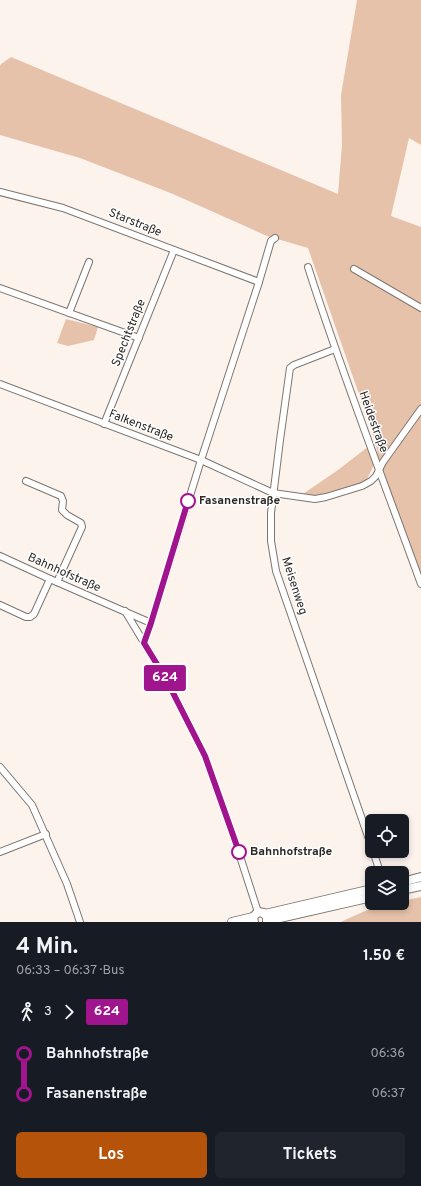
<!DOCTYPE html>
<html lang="de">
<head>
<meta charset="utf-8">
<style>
  body { margin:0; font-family:Overpass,sans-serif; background:#20242c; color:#f1f3f6; height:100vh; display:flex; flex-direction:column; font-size:15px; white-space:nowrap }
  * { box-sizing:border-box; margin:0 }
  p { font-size:13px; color:#9ea1a6 }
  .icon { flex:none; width:22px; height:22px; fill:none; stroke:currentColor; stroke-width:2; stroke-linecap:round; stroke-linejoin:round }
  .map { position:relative; height:922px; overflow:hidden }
  .details { display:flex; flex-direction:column; background:#171b24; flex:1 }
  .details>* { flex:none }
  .badge { padding:0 8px; border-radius:3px; font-size:14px; line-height:26px }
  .fabs { position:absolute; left:365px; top:814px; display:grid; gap:8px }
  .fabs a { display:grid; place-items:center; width:44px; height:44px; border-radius:6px; background:#171b24; box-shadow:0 2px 6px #0003; font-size:20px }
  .map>.badge { position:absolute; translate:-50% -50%; box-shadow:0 0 0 2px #fff }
  .legs { display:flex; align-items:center; gap:6px; height:44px; padding:0 16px; font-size:13px }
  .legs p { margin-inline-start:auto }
  .headline { display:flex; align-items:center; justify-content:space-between; height:68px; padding:0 16px }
  h1 { font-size:22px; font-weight:700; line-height:30px }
  .cta { display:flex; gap:8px; margin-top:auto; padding:8px 16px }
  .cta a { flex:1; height:46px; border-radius:6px; background:#b45309; color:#fff; font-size:16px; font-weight:700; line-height:46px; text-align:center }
  .cta a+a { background:#20242c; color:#f1f3f6 }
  ul { padding:0 16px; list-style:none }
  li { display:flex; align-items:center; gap:14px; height:40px; font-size:15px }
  li i { display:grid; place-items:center; width:6px; height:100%; margin:0 5px; background:currentColor }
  li i::after { content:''; width:10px; height:10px; margin:-5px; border:3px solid; border-radius:50%; background:#171b24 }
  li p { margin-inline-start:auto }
  li:first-child i { background:linear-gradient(#0000 50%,currentColor 0) }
  li:last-child i { background:linear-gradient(currentColor 50%,#0000 0) }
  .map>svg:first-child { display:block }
  .green { fill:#e7c2aa }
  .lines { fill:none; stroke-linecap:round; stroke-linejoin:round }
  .minor-casing { stroke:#7d7570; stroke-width:8 }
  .tertiary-casing { stroke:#7d7570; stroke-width:10 }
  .minor { stroke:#fff; stroke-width:6 }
  .tertiary { stroke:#fff; stroke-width:8 }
  .line-1-casing { stroke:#fff; stroke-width:9 }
  .line-1 { stroke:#a0148e; stroke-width:6 }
  .stop-1-dot { fill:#fff; stroke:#a0148e; stroke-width:2 }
  .labels { text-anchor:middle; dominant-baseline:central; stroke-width:3; stroke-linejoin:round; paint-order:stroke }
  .street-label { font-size:12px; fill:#2c2826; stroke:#fff }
  .stop-label { font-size:12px; font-weight:bold; fill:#2c2826; stroke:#fff; text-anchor:start }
</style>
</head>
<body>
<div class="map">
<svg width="421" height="922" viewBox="0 0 421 922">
  <rect width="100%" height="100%" fill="#fcf3ed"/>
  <g class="green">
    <polygon points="357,0 421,0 421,145 409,138 391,216 421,227 421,578 379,469 376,443 308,248 267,236 173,194 80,158 0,135 0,66 1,64 11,57 338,194 342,145 341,95"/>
    <polygon points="66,319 98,327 94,340 68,346 57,343"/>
    <polygon points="369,446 375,463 366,481 326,496 315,497 300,496 338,470"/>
    <path d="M421 897V922H341C360 913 380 903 402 903V901Z"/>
  </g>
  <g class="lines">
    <defs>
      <g id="minor">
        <polyline points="0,192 63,208 259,282"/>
        <path d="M308 267C342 374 383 479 421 584"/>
        <polyline points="354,269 421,308"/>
        <polyline points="0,288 139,338"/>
        <polyline points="69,313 89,262"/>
        <polyline points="335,349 294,365 290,368 280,440 271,513 271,541 276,571 372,848"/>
        <polyline points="0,384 201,460 273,493 315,499 326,497 362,486 371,481 376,476 383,462 421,409"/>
        <polyline points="104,424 174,250"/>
        <polyline points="26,481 61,496 63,501 62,510 67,515 81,523 82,527 57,582"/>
        <polyline points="0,556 50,579 151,623"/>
        <polyline points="0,605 26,617 30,617 34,614 50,579"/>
        <polyline points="125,611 166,679 205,756 236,844 258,912"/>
        <polyline points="144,643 151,623 201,460 259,282 271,241 275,238"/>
        <polyline points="0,767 32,805 67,884 80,922"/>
        <polyline points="373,851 380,872"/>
        <polyline points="0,852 46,834"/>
      </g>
      <g id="tertiary">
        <polyline points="402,882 421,877"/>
        <polyline points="402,890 421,886"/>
        <polyline points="265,914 372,889"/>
        <polyline points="267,921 372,897"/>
        <polyline points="232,922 253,917"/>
        <polyline points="254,922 253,917 258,912 264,913 267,917"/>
      </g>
    </defs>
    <use href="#minor" class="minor-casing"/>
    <use href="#tertiary" class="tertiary-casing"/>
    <use href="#minor" class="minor"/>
    <use href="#tertiary" class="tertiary"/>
  </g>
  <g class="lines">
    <defs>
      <polyline id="line-1" points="188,501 151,623 144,643 166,679 205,756 239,852"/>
    </defs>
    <use href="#line-1" class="line-1-casing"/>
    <use href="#line-1" class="line-1"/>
  </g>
  <g class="stop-1-dot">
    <circle cx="188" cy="501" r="7"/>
    <circle cx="239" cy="852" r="7"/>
  </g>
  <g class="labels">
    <g class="street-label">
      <text transform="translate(135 223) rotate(22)">Starstraße</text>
      <text transform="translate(129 333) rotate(-68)">Spechtstraße</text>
      <text transform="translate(373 422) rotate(70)">Heidestraße</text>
      <text transform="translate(141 426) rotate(21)">Falkenstraße</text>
      <text transform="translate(64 573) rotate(24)">Bahnhofstraße</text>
      <text transform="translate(294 586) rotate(72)">Meisenweg</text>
    </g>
    <g class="stop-label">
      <text x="199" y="501">Fasanenstraße</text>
      <text x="250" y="852">Bahnhofstraße</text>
    </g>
  </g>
</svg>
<div class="fabs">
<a><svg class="icon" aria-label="locate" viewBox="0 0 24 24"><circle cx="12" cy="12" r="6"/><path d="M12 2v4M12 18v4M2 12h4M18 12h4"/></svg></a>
<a><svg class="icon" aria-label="layers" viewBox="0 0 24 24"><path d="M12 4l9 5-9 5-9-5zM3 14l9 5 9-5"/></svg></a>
</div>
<b class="badge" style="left:165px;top:678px;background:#a0148e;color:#fff">624</b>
</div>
<section class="details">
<div class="headline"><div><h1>4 Min.</h1><p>06:33 – 06:37 · Bus</p></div><b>1.50 €</b></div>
<div class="legs"><svg class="icon" aria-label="walk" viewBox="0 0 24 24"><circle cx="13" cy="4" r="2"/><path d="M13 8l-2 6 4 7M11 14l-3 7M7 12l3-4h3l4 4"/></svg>3<svg class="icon" aria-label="forward" viewBox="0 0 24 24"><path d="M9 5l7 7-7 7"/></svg><b class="badge" style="background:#a0148e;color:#fff">624</b></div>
<ul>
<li><i style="color:#a0148e"></i><b>Bahnhofstraße</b><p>06:36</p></li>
<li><i style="color:#a0148e"></i><b>Fasanenstraße</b><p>06:37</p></li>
</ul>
<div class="cta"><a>Los</a><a>Tickets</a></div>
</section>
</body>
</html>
